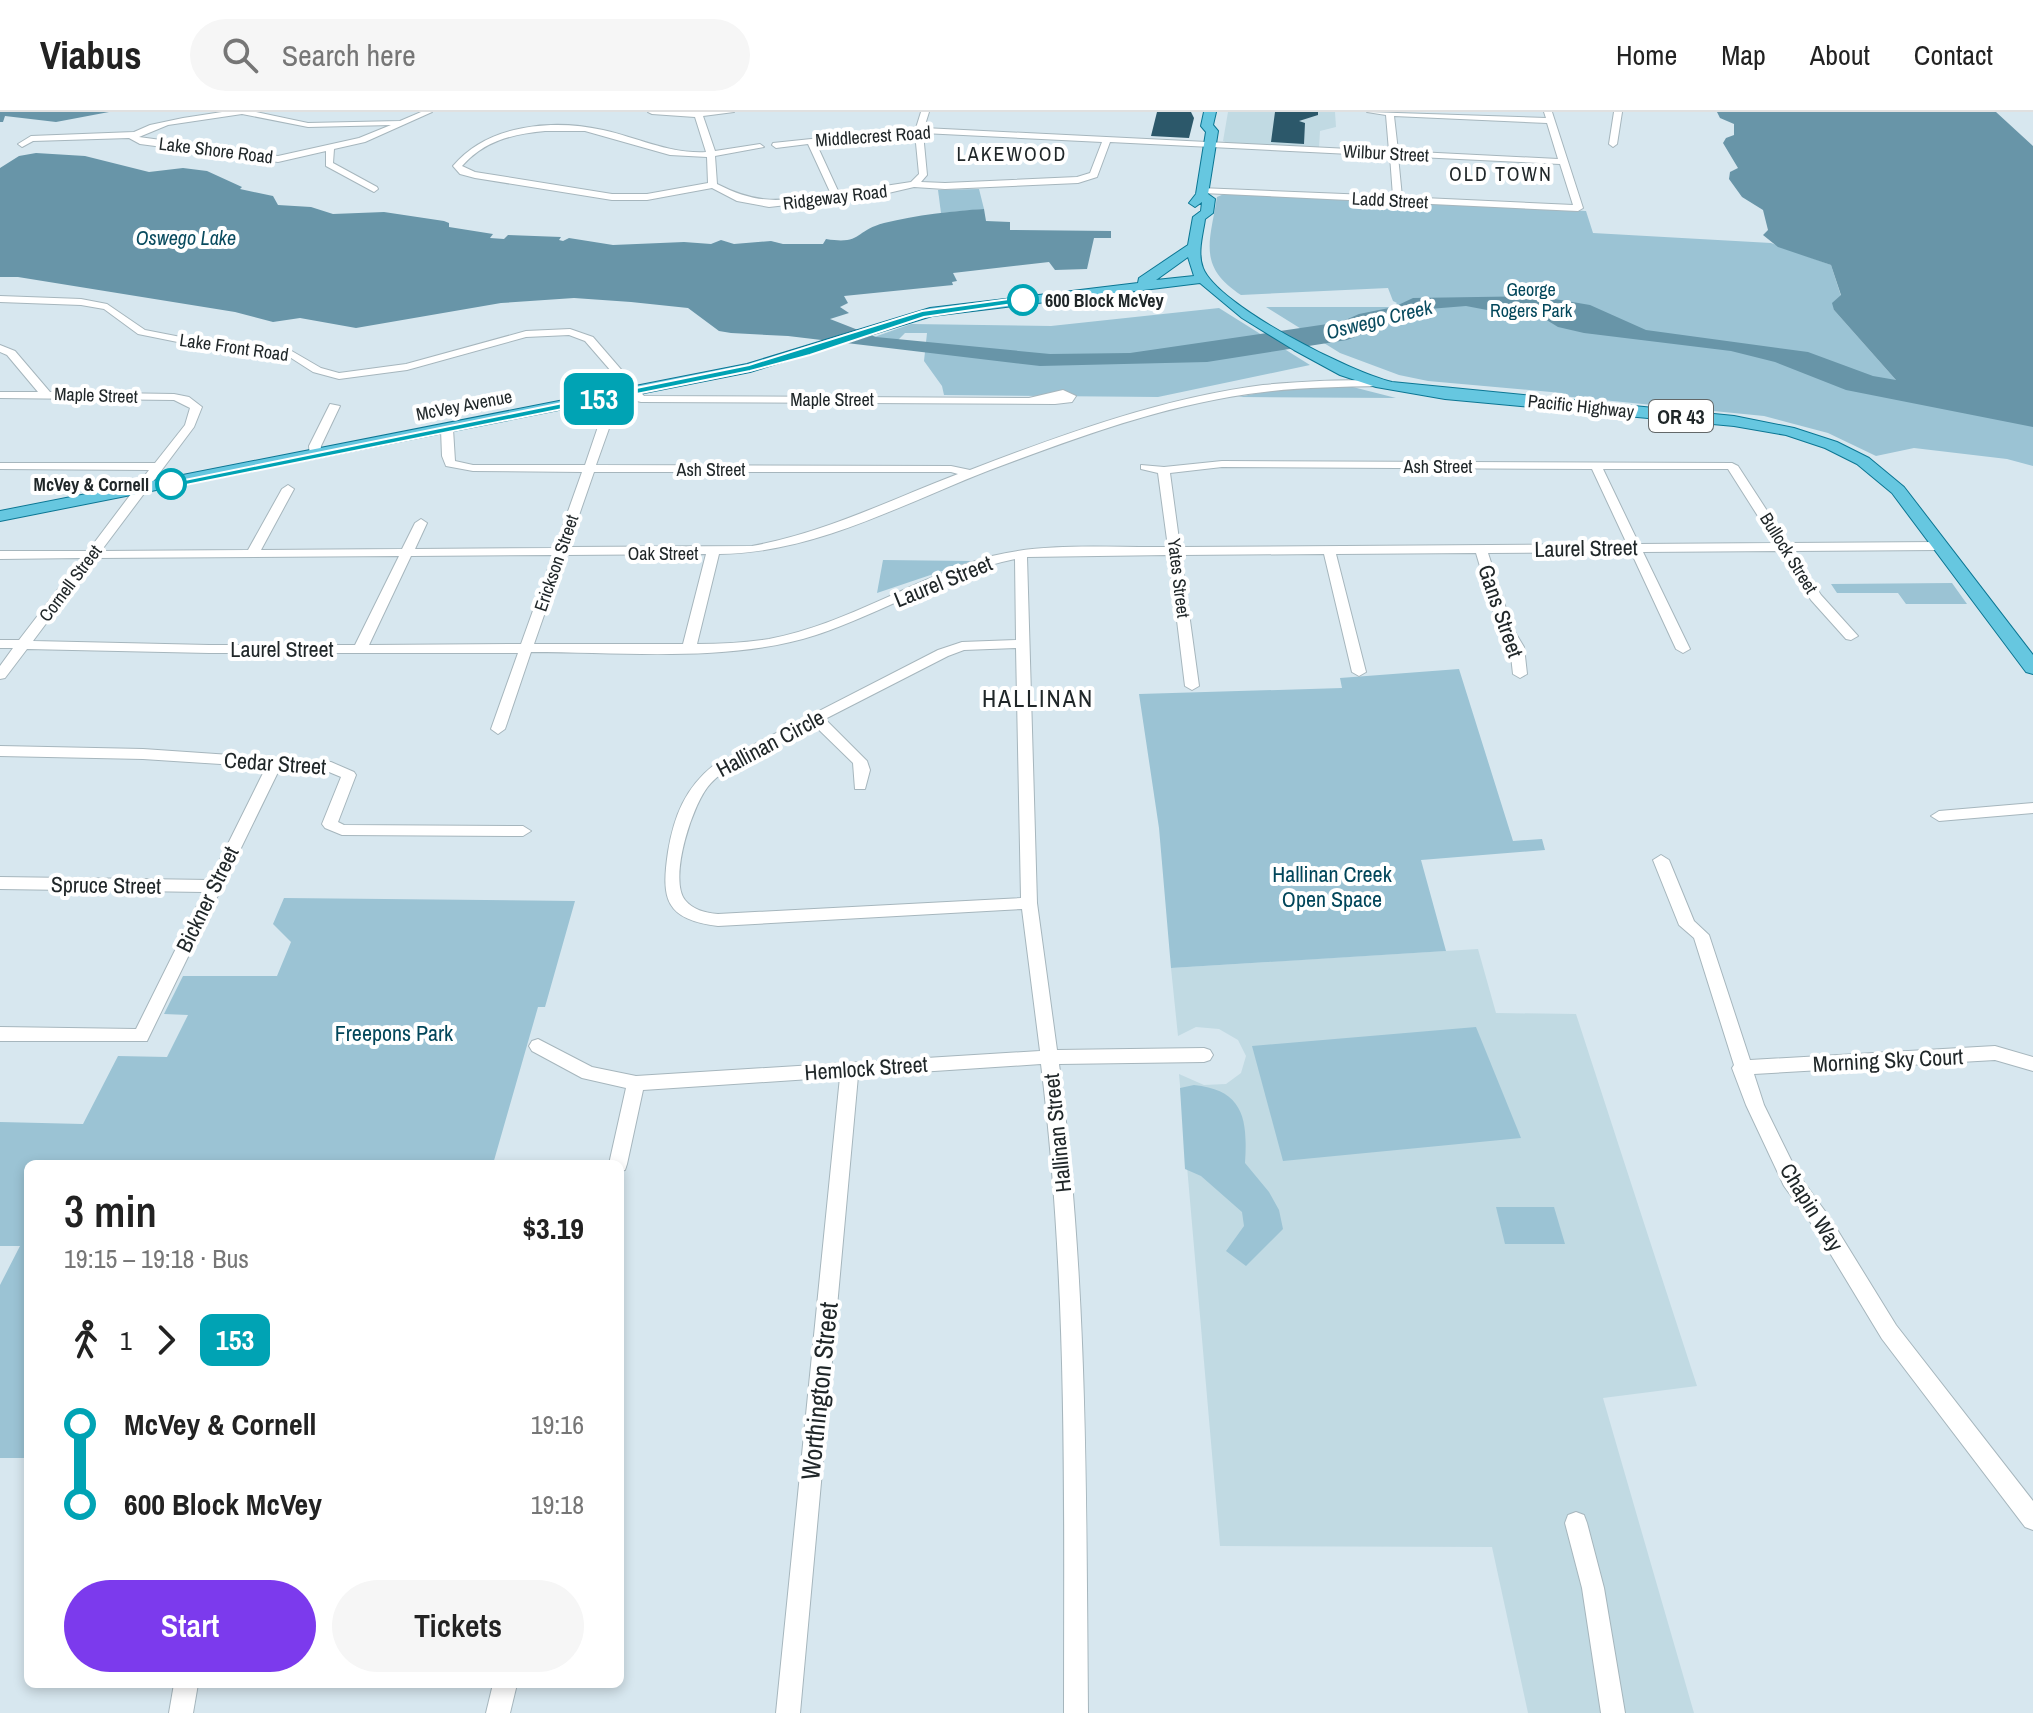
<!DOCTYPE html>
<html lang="en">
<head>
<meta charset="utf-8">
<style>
  body { margin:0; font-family:"Archivo Narrow",sans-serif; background:#f6f6f6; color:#222; height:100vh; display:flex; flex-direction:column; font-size:30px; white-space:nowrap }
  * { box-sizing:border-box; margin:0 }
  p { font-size:26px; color:#767676 }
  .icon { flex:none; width:44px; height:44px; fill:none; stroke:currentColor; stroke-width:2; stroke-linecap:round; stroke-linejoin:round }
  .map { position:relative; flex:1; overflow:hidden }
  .details { position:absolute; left:24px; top:1048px; width:600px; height:528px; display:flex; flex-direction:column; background:#fff; border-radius:12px; box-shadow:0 4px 12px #0003 }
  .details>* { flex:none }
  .badge { padding:0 16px; border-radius:12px; font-size:28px; line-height:52px }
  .map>.badge { position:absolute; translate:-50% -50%; box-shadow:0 0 0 4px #fff }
  .legs { display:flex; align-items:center; gap:12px; height:88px; padding:0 40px; font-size:26px }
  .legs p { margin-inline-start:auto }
  .headline { display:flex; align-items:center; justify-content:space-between; height:136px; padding:0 40px }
  h1 { font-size:44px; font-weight:600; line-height:60px }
  .primary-button { display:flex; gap:16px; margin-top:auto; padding:16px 40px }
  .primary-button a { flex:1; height:92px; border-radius:48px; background:#7c3aed; color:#fff; font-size:32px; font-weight:600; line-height:92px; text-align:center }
  .primary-button a+a { background:#f6f6f6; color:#222 }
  ul { padding:0 40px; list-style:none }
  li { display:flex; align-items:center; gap:28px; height:80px; font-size:30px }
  li i { display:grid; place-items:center; width:12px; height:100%; margin:0 10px; background:currentColor }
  li i::after { content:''; width:20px; height:20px; margin:-10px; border:6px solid; border-radius:50%; background:#fff }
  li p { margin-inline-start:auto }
  li:first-child i { background:linear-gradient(#0000 50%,currentColor 0) }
  li:last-child i { background:linear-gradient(currentColor 50%,#0000 0) }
  header { display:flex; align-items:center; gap:48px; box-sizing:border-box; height:112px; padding:0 40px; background:#fff; border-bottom:2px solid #e0e0e0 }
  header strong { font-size:38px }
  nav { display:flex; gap:44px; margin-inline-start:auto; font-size:28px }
  .search { width:560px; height:72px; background:#f6f6f6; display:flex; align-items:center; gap:20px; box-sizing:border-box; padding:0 28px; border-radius:44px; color:#767676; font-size:30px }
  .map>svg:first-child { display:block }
  .built { fill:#c1dae3 }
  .green { fill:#9bc3d4 }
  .water { fill:#6895a8 }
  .building { fill:#2c586a }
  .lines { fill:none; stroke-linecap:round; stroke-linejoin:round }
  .minor-casing { stroke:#a6b6bd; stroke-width:2 }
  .major-casing { stroke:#0b7693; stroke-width:2 }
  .minor { fill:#fff; fill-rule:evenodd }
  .major { fill:#66c7e0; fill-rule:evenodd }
  .line-1 { fill:#00a3b4; stroke:#fff; stroke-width:2 }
  .stop-1-dot { fill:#fff; stroke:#00a3b4; stroke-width:4 }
  .labels { text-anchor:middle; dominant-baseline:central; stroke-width:8; stroke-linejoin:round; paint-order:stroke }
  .far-street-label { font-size:18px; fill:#202729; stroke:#fff }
  .far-park-label { font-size:18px; fill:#01465a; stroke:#fff }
  .far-stop-label { font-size:18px; font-weight:bold; fill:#202729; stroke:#fff; text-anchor:start }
  .far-neighbourhood-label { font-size:20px; letter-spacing:2px; fill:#202729; stroke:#fff }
  .far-water-label { font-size:20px; font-style:italic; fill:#094b5f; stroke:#fff }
  .shield { fill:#fff; stroke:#636869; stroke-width:2 }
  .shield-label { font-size:20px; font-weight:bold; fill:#202729 }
  .street-label { font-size:22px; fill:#202729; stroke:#fff }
  .park-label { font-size:22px; fill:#01465a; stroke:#fff }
  .neighbourhood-label { font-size:24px; letter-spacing:2px; fill:#202729; stroke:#fff }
  .near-street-label { font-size:26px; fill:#202729; stroke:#fff }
</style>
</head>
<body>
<header>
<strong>Viabus</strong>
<div class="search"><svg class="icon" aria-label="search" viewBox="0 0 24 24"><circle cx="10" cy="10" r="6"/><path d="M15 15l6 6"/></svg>Search here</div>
<nav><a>Home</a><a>Map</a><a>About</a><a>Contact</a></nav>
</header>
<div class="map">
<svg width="2033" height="1601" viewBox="0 0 2033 1601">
  <rect width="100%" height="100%" fill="#d7e7ef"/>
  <g class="built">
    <polygon points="1228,0 1335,0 1336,15 1320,19 1319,36 1228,31 1223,29"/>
    <polygon points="1478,837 1496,901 1576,902 1697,1274 1603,1286 1694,1601 1528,1601 1492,1435 1220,1434 1179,962 1204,973 1226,972 1241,961 1246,944 1238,928 1219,917 1196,915 1178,924 1171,856"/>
  </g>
  <g class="green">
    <polygon points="979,77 984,97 941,101 938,78"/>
    <path d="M1224 82 1586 99 1593 121 1771 131 1831 153 1841 184 1834 198 1896 268 2033 312V354L2007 347 1914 336 1876 344 1828 321 1764 304 1562 284V281L1428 269 1399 263 1340 241 1266 195H1393L1397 191 1393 189 1388 176 1241 183C1197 154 1210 130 1217 85Z"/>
    <polygon points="1219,196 1310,253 1158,285 944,283 942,274 924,249 927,221 905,221 892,234 863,229 911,212 1051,214"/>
    <polygon points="1341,272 1396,286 1238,285 1301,273"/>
    <polygon points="883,448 972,449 877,481"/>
    <polygon points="1952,471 1967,492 1906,492 1898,481 1837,481 1831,472"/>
    <polygon points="1459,557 1513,729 1542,727 1545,738 1421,748 1446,839 1171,856 1159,716 1139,582 1342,576 1340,566"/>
    <polygon points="284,786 575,789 545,895 538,895 493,1052 28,1052 28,1346 0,1346 0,1173 20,1134 0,1134 0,1010 83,1012 118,944 167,945 188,903 164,902 183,864 277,864 291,830 273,812"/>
    <polygon points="1476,915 1521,1026 1283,1049 1252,934"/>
    <path d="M1194 973C1243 978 1248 1006 1245 1051L1269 1080 1279 1098 1283 1117 1246 1154 1226 1139 1244 1114 1242 1100 1201 1064 1185 1057 1180 976Z"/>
    <polygon points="1496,1095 1554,1095 1565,1132 1505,1132"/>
  </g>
  <g class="water">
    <polygon points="0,0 109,0 56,10 5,4 3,10 0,10"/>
    <path d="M1717 0H1996L2033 34V315L1846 278 1775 250 1731 239 1584 221 1558 215 1540 204 1503 201 1466 194 1429 197 1347 228 1207 250 1040 254 788 224 731 221 719 219 688 196 631 190 574 186 501 191 356 216 300 206 273 210 235 200 18 165H0V56L19 44 36 41 85 44 149 60 183 56 207 59 242 75 240 77 273 84 278 93 311 95 333 102 384 100 444 109 449 111V115L493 122 490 126 504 127 508 123 561 125 559 128 563 129 569 126 613 133 684 130 711 132 721 128 734 132 771 129 783 132H823L826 127C862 133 854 119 884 111 917 103 952 99 984 97L986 109 1010 110V118L1111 119V126H1094L1087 157 1055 158 1049 150 953 161 957 169 952 170 953 173 844 184 848 191 840 195 849 201 830 207 876 225 1050 242 1130 241 1341 210 1359 202 1394 195 1413 186 1537 184 1590 193 1646 218 1808 240 1873 264 1896 268 1834 198 1832 191 1841 183 1831 153 1778 135 1763 123 1768 118 1763 98 1742 85 1729 67 1730 60 1738 56 1723 31 1726 26 1734 23V12L1720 6Z"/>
  </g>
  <g class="building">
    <polygon points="1157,0 1191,0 1194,6 1189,26 1151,24"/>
    <polygon points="1275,0 1318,0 1318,3 1299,9 1305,11 1304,32 1271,30"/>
  </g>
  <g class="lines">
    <defs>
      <g id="minor">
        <path d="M256 0 308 11 400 9 421 0H432L365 30 334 37 333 51 377 75 378 77 374 80 326 54V39L278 50 140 32 129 26 33 29 22 35 18 32 31 24 134 20 150 13 183 6 222 0ZM242 2 308 15 391 13 359 26 278 44 139 25 168 13Z"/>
        <path d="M648 0H734L703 4 715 39 760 32 764 35 715 44 717 72C762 95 783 88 831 82L808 32 776 36 772 33 773 31 916 16 921 0H929L924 16 1389 39 1386 3 1367 0 1546 6 1544 0H1552L1583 96 1578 99 1203 81 1200 80V76L1393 84 1390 44 1110 30 1097 65 1078 71 945 77 914 75 884 82 769 95 737 89 712 76 647 88H612L475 66 460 62 453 54C488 12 553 7 603 18 639 26 669 42 706 40L695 5 652 2ZM1394 4 1547 11 1558 47 1398 39ZM545 19H585L670 43 707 45 708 71 647 82H612L475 60 462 54C484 29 512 22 545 19ZM915 21 919 62 911 70 839 81 816 31ZM923 21 1102 30 1090 61 1077 65 945 71 921 70 927 63ZM1398 44 1560 52 1573 93 1402 85Z"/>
        <polygon points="1614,0 1622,0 1617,32 1613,35 1609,32"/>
        <polygon points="0,184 81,187 107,192 145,218 237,236 290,238 321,256 339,261 406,252 526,219 570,217 593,225 644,284 1029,286 1063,278 1076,284 1072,290 1055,292 641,290 637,289 585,229 569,223 526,225 407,258 339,267 313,260 288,244 237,242 138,222 104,197 81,193 0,190"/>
        <path d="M0 233 15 239 50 280 174 282 189 285 202 295 194 315 101 439 248 438 282 377 288 373 294 377 261 438 402 437 415 411 421 407 427 411 415 437 555 436 582 360 473 359 446 354 442 344 441 317 447 314 453 317 455 349 473 353H585L605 294 604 285 609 282 614 285 617 294 596 353 951 354 970 358C1064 322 1162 286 1263 273 1302 269 1340 268 1379 268L1384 271 1379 274C1340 275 1302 275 1264 280 1169 291 1078 325 990 358 902 392 815 441 719 442L697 532C721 532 745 531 769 527 848 512 916 465 992 444 1048 430 1110 436 1168 435L1158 361 1141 357V353L1164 355 1222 349 1732 351 1738 354 1788 431 1940 430 1946 434 1940 438 1793 439 1821 483 1858 524 1851 528 1846 527 1811 488 1780 439 1643 440 1690 537 1683 541 1676 537 1631 440 1488 441 1512 515 1524 535 1527 562 1520 566 1513 562 1510 535 1498 515 1476 441 1336 442 1366 560 1359 564 1352 560 1324 442 1181 443 1199 574 1192 578 1185 574 1169 443 1027 445 1037 791 1057 938 1204 936 1210 938 1213 943 1210 948 1204 950 1059 952C1088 1167 1086 1384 1088 1601H1064C1064 1384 1068 1168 1041 952L858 964 800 1601H776L840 965 643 978 627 1052 625 1058 620 1059V1052H609L626 976 582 966 532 939 529 934 532 929 538 927 592 955 636 964 1040 939 1022 797 718 814C665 807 661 787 668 740 674 704 685 676 714 653L938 538 962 530 1016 528 1015 447C945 461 883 501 816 523 730 551 622 540 531 540L505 617 498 622 491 617 518 541H209L27 537 5 566 0 567V554L13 536H0V528H19L82 446 0 447V439H88L149 358 0 357V351H155L185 313 190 296 174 288 0 286V280H38L7 243 0 240ZM1222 355 1592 357 1627 432 1180 435 1170 361ZM1603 357H1728L1775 431 1639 432ZM594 360H951L958 362C890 388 824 421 752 434L568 435ZM706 442 683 532H534L565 443ZM553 443 521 532 369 533 411 444ZM399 444 355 533H209L33 529 95 446ZM1016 536 1021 786 718 802C706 801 693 798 685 788 668 767 693 689 711 671 733 648 784 628 814 613L853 651 855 677H865L870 658 867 649 825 607 948 544 964 538Z"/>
        <polygon points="330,292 340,294 321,334 320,343 310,345 309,334"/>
        <polygon points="0,634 143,637 331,650 354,660 356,663 338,710 344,713 523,714 531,719 523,724 342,723 325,716 322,712 341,665 329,660 280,656 147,929 0,929 0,915 136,917 204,780 0,777 0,765 210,768 266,655 143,647 0,644"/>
        <polygon points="2033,691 2033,701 1939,709 1931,704 1939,699"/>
        <polygon points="1661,743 1669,748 1694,809 1709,823 1750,948 1995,934 2033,945 2033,959 1995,948 1754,962 1764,993 1798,1062 1830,1106 1896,1213 2033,1389 2033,1418 2025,1415 1882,1227 1816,1118 1784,1074 1746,993 1732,956 1734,953 1694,826 1679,813 1653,748"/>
        <polygon points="1576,1400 1584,1403 1587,1411 1604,1476 1625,1601 1601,1601 1582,1476 1565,1411 1568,1403"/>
        <polygon points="174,1572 198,1572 193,1601 169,1601"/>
        <polygon points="493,1572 517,1572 510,1601 486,1601"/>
      </g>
      <path id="major" d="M1204 0H1216L1213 13 1218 19 1208 82 1215 87 1213 101 1205 107C1203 122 1197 141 1203 156 1218 194 1352 261 1392 270L1734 304 1794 316 1837 330 1869 346 1904 375 2033 543V562L2026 560 1892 381 1857 352 1825 336 1786 323 1734 314 1445 287 1376 275 1340 263 1294 238 1242 206 1200 171 932 204 750 260 0 409V399L747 252 930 196 1138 171 1139 166 1188 133 1193 105 1201 99 1202 90 1195 95 1189 91 1196 82 1206 20 1201 14ZM1188 145 1194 164 1156 168Z"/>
    </defs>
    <use href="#minor" class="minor-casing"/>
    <use href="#major" class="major-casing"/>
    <use href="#minor" class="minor"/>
    <use href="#major" class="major"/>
  </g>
  <polygon class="line-1" points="1023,185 1027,190 924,205 810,243 750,259 171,376 165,372 749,253 922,199"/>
  <g class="stop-1-dot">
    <circle cx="1023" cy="188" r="14"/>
    <circle cx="171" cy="372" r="14"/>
  </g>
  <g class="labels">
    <g class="far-street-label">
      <text transform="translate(873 24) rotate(-4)">Middlecrest Road</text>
      <text transform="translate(216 38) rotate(7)">Lake Shore Road</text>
      <text transform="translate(1386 41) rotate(3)">Wilbur Street</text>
      <text transform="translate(835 85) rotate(-7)">Ridgeway Road</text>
      <text transform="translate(1390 88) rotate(3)">Ladd Street</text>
      <text transform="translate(234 235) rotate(8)">Lake Front Road</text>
      <text transform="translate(96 283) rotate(2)">Maple Street</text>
      <text x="832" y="287">Maple Street</text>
      <text transform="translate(464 293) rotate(-11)">McVey Avenue</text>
      <text transform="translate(1581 294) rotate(6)">Pacific Highway</text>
      <text x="1438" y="354">Ash Street</text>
      <text x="711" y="357">Ash Street</text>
      <text x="663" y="441">Oak Street</text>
      <text transform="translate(1789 441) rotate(58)">Bullock Street</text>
      <text transform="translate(556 451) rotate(-71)">Erickson Street</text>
      <text transform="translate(1179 466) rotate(83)">Yates Street</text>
      <text transform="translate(70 471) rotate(-53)">Cornell Street</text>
    </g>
    <g class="far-park-label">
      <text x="1531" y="177">George<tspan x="1531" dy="21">Rogers Park</tspan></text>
    </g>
    <g class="far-stop-label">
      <text x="1045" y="188">600 Block McVey</text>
      <text x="149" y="372" text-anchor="end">McVey &amp; Cornell</text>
    </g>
    <g class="far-neighbourhood-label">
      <text x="1012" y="41">LAKEWOOD</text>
      <text x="1501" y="61">OLD TOWN</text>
    </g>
    <g class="far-water-label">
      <text x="186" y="125">Oswego Lake</text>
      <text transform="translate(1379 207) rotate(-14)">Oswego Creek</text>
    </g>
    <rect class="shield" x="1649" y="288" width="64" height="32" rx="6"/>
    <g class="shield-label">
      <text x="1681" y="304">OR 43</text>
    </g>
    <g class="street-label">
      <text transform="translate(1586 436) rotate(-1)">Laurel Street</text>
      <text transform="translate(943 469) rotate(-22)">Laurel Street</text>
      <text transform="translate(1501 499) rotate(71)">Gans Street</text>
      <text x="282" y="537">Laurel Street</text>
      <text transform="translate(770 631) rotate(-28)">Hallinan Circle</text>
      <text transform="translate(275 651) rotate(4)">Cedar Street</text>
      <text transform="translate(106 773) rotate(1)">Spruce Street</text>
      <text transform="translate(207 787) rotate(-64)">Bickner Street</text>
      <text transform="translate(1888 948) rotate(-3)">Morning Sky Court</text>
      <text transform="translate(866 956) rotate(-4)">Hemlock Street</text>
      <text transform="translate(1057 1021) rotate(-96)">Hallinan Street</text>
      <text transform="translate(1812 1095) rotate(58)">Chapin Way</text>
    </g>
    <g class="park-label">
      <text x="1332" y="762">Hallinan Creek<tspan x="1332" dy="25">Open Space</tspan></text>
      <text x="394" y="921">Freepons Park</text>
    </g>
    <g class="neighbourhood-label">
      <text x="1038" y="586">HALLINAN</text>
    </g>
    <g class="near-street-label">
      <text transform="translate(819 1279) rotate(-84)">Worthington Street</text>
    </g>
  </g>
</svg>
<b class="badge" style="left:599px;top:287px;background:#00a3b4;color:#fff">153</b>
<section class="details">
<div class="headline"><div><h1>3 min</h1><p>19:15 – 19:18 · Bus</p></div><b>$3.19</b></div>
<div class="legs"><svg class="icon" aria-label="walk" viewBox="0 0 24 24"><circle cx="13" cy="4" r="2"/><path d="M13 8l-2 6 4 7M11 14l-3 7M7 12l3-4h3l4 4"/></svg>1<svg class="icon" aria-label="forward" viewBox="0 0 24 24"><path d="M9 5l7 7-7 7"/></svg><b class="badge" style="background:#00a3b4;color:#fff">153</b></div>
<ul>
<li><i style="color:#00a3b4"></i><b>McVey &amp; Cornell</b><p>19:16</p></li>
<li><i style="color:#00a3b4"></i><b>600 Block McVey</b><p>19:18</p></li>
</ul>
<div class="primary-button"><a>Start</a><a>Tickets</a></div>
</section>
</div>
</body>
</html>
